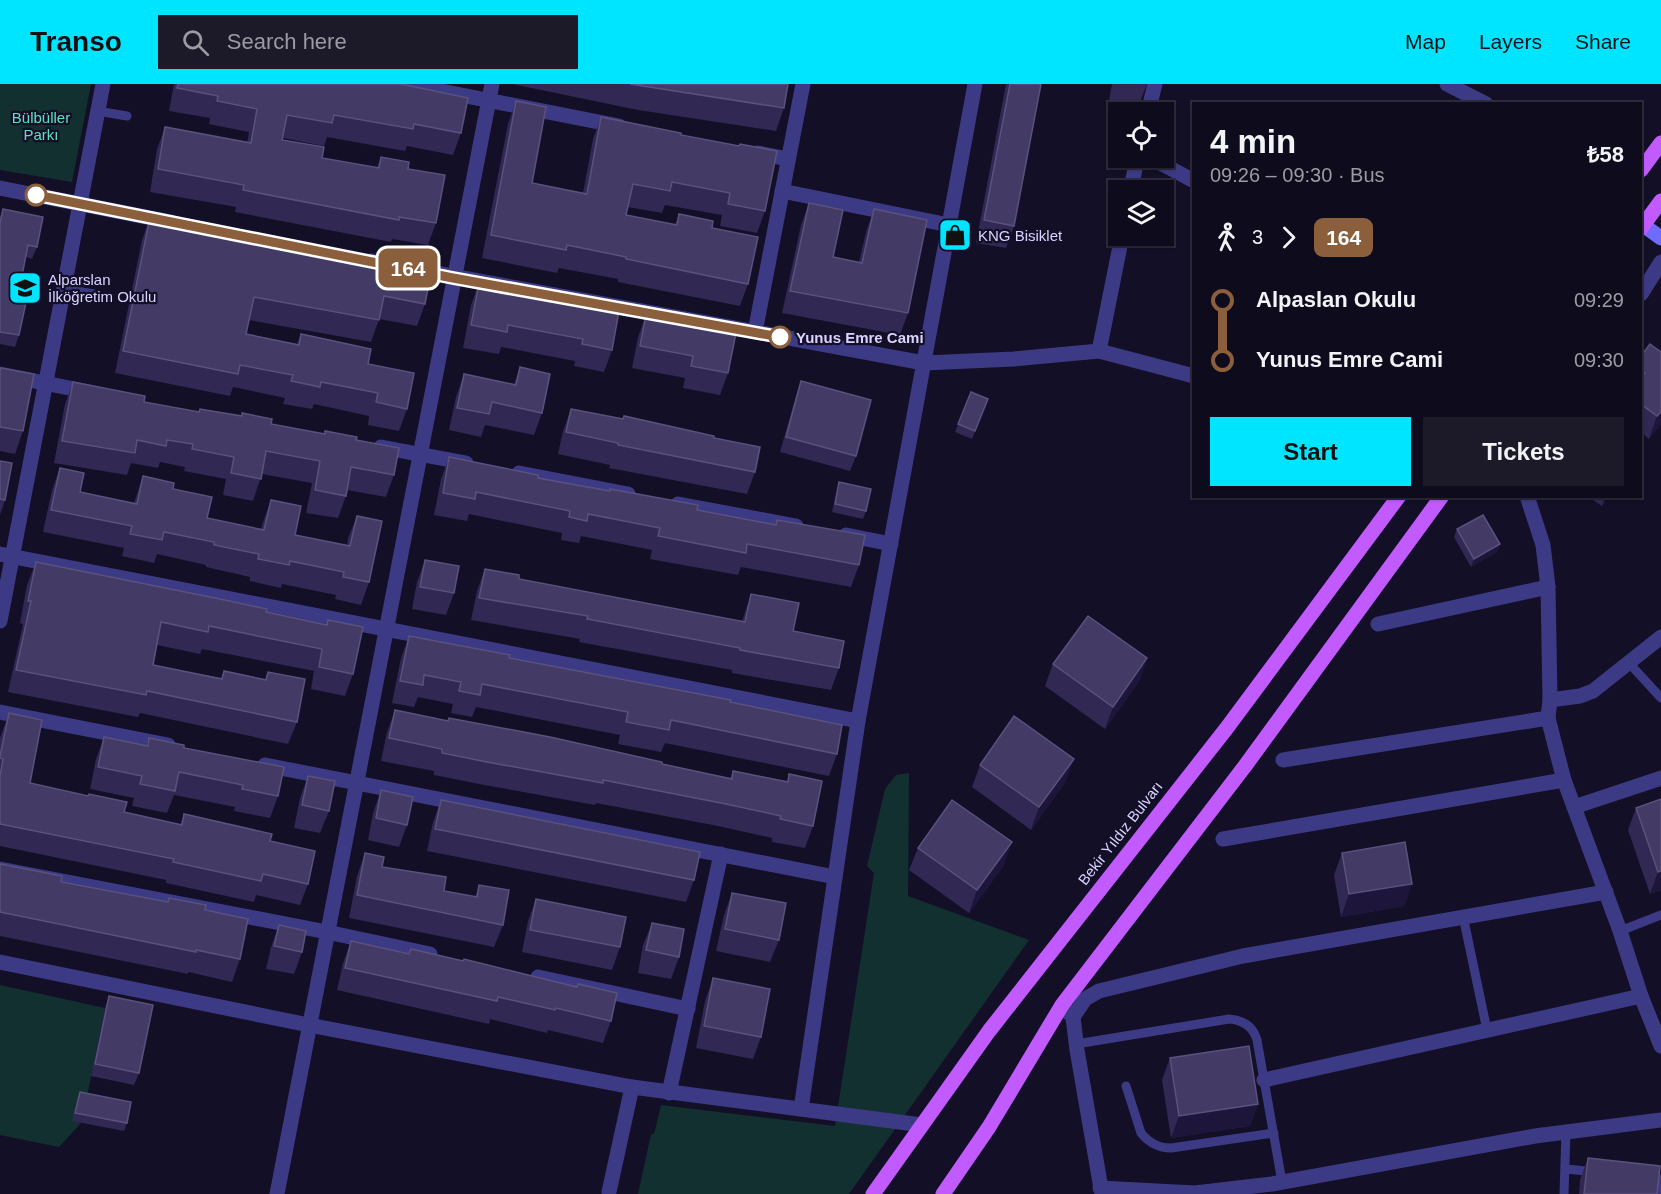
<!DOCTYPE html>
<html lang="en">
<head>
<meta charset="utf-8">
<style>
  body { margin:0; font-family:Helvetica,sans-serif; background:#1c1929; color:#f1f3f6; height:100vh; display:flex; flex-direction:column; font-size:22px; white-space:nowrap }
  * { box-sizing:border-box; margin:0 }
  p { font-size:20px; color:#9b9ba3 }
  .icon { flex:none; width:33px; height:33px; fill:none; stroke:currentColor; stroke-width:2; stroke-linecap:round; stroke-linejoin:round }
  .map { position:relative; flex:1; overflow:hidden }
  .details { position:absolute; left:1192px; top:18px; width:450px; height:396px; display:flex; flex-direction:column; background:#0e0b1c; border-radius:0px; box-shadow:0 2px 4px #0004,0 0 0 2px #2e2b3b }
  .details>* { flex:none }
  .badge { padding:0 12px; border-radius:9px; font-size:21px; line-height:39px }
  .buttons { position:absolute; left:1108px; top:18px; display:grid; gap:12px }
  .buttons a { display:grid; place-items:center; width:66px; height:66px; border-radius:0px; background:#0e0b1c; box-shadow:0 2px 4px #0004,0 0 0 2px #2e2b3b; font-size:30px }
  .map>.badge { position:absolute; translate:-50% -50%; box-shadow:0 0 0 3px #fff }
  .legs { display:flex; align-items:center; gap:9px; height:66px; padding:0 18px; font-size:20px }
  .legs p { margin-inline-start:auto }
  .overview { display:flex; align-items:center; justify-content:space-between; height:102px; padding:0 18px }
  h1 { font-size:33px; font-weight:700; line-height:45px }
  .button { display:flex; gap:12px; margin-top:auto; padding:12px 18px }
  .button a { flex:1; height:69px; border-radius:0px; background:#00e5ff; color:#111; font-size:24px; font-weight:700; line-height:69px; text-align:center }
  .button a+a { background:#1c1929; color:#f1f3f6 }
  ul { padding:0 18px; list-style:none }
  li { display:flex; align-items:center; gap:21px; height:60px; font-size:22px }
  li i { display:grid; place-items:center; width:9px; height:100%; margin:0 8px; background:currentColor }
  li i::after { content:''; width:15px; height:15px; margin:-8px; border:4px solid; border-radius:50%; background:#0e0b1c }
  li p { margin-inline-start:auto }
  li:first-child i { background:linear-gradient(#0000 50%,currentColor 0) }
  li:last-child i { background:linear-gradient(currentColor 50%,#0000 0) }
  header { display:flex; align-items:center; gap:36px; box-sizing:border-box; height:84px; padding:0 30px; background:#00e5ff; color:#111 }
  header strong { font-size:28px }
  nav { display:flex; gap:33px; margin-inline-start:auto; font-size:21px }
  .search { width:420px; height:54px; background:#1c1929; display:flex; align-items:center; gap:15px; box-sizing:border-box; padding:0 21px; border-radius:0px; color:#9b9ba3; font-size:22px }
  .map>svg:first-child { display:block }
  .green { fill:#12302f }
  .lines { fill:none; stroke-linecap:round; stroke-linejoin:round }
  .lane { stroke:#3d3a85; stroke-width:9 }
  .street { stroke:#3d3a85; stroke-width:15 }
  .secondary { stroke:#6f6bff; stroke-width:15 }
  .primary { stroke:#c25bff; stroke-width:15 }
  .wall { fill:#312854 }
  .shaded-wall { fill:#1d163a }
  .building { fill:#433a66; stroke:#5a527e; stroke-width:1.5 }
  .line-1-casing { stroke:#fff; stroke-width:14 }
  .line-1 { stroke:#8b5e3c; stroke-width:9 }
  .stop-1-dot { fill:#fff; stroke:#8b5e3c; stroke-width:3 }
  .labels { text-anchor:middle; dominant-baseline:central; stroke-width:4.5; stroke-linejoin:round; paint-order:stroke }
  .park-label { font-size:15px; fill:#5fe0c0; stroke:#130f26 }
  .poi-label { font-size:15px; fill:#d9d4ff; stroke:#130f26; text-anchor:start }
  .stop-label { font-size:15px; font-weight:bold; fill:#d9d4ff; stroke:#130f26; text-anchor:start }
  .street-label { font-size:15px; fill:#d9d4ff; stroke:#130f26 }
</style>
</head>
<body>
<header>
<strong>Transo</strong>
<div class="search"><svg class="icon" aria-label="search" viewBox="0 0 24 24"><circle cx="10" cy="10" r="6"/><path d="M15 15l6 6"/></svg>Search here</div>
<nav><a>Map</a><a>Layers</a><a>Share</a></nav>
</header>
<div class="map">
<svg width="1661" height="1110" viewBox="0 0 1661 1110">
  <rect width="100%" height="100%" fill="#130f26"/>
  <g class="green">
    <polygon points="0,0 91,0 72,98 0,86"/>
    <polygon points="909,689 908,812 1029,856 849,1110 638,1110 651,1050 654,1050 661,1021 835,1042 874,789 867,782 885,705 896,691"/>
    <polygon points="0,901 105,924 86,1017 77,1016 73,1036 81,1039 59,1063 0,1051"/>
  </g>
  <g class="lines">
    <g class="lane">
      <polyline points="97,27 127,32"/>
      <polyline points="64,205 94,210"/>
      <polyline points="1629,579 1661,614"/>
      <polyline points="1463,832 1487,946"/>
      <polyline points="1620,847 1661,831"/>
      <path d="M1076 960 1229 935C1243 936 1253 942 1257 956L1282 1098"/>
      <path d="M1126 1002 1141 1049C1149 1059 1158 1064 1171 1064L1274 1049"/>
      <polyline points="1566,1085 1596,1088"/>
      <polyline points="1564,1110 1566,1048"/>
      <polyline points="1659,1110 1661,1095"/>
    </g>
    <g class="street">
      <polyline points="405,0 619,42"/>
      <polyline points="1447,0 1486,20"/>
      <polyline points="1148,28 1155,0"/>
      <polyline points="758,69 788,75"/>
      <polyline points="1151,74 1194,97"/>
      <polyline points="0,104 171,138"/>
      <polyline points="1131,106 1137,74"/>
      <polyline points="782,107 949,141"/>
      <polyline points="371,177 924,279 1014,275 1099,267 1122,152"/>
      <polyline points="1641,210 1661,178"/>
      <polyline points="755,248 803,0"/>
      <polyline points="1099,267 1194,292"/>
      <polyline points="0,290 89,308"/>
      <polyline points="381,363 466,379"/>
      <polyline points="519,389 628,410"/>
      <polyline points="1527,412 1543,461 1548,503 1550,616 1548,634 1564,696 1620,847 1641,912 1661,962"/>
      <polyline points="678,420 796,442"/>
      <polyline points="846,451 891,460"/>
      <polyline points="0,470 858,637"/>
      <polyline points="0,537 103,0"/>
      <polyline points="1378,540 1548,503"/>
      <polyline points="1550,616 1580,612 1593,607 1661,553"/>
      <polyline points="0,628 168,661"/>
      <polyline points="1283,676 1548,634"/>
      <polyline points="265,681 835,793"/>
      <polyline points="1574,723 1661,694"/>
      <polyline points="1223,755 1564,696"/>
      <polyline points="0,785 327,848 430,870"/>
      <polyline points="0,878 309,941 632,1003 922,1041"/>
      <polyline points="538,893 688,925"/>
      <polyline points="1066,926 1073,933 1077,966 1102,1110"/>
      <polyline points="1073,933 1085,915 1099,907 1243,872 1606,808"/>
      <polyline points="1264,996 1641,912"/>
      <polyline points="669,1009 721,770"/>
      <polyline points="801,1025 858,637 975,0"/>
      <polyline points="1100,1104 1195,1109 1272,1100 1535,1052 1661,1036"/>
      <polyline points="609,1108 632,1003"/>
      <polyline points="277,1110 492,0"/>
    </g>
    <polyline class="secondary" points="1643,141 1661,154"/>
    <g class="primary">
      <polyline points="1641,86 1661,59"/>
      <polyline points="1641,144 1661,117"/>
      <polyline points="873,1110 989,947 1226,645 1399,412"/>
      <polyline points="943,1110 989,1043 1062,921 1245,682 1442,412"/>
    </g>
  </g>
  <g class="wall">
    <polygon points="174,0 401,0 461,49 453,71 407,62 405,67 327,53 324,62 283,54 282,56 322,74 377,83 381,73 408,85 436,139 428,161 392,155 391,158 235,128 236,123 150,108 157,65 165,43 247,59 249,48 209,40 210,34 169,27"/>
    <polygon points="512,0 788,0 784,24 776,47 638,26"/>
    <polygon points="1006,0 1041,0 1014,142 1006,164 976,159"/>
    <polygon points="1112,0 1147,0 1138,23 1109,17"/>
    <polygon points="516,17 532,99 583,109 593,55 601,33 681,51 765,127 757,149 720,142 722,131 665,121 662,129 628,123 626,131 675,141 679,130 712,144 748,200 740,222 618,198 618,195 559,184 557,189 482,174 508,40"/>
    <polygon points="809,119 833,173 859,178 866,148 874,125 908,229 900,251 782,229 801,141"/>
    <polygon points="3,125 37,163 32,175 26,173 18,212 19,251 15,263 0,260 0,133"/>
    <polygon points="150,133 389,186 425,220 417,242 379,235 371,258 249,236 246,250 297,260 301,250 368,280 407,325 399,347 368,341 369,332 314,320 312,325 283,320 285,314 233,303 230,312 115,289 142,156"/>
    <polygon points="479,199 514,209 612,266 604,288 574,282 575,277 501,263 499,270 463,264 471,221"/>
    <polygon points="646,231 728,289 720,311 683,304 685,294 632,284 638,253"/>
    <polygon points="1641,272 1661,340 1649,355 1641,348"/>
    <polygon points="520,283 542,329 534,351 485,341 481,353 449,346 456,313 464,290 514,300"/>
    <polygon points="1,284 23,347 15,370 0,367 0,287"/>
    <polygon points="801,297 856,372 850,387 780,368 796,312"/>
    <polygon points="73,298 144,318 199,328 200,325 241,332 242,329 271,340 356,356 394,391 386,413 347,406 346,412 338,434 306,429 312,399 262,390 253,417 223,411 226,395 184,387 185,383 160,378 158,384 131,379 127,391 54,379 65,320"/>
    <polygon points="971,308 988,315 972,355 955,348"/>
    <polygon points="571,325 714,354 755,388 747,410 609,384 610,381 558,370 563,347"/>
    <polygon points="449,373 538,394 697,426 775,441 777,436 859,481 851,503 741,483 738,491 650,475 652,466 581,452 579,459 561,456 562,449 469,430 467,437 434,431 441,395"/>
    <polygon points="0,377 5,416 0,431"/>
    <polygon points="60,384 80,408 134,419 143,392 173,405 207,434 261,446 263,438 271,416 295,451 347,462 348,454 357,432 369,498 361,521 335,515 336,511 282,500 281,504 250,497 250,493 206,483 206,481 157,470 154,479 122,472 124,464 43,448 52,406"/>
    <polygon points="839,398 866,427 863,435 832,428 837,406"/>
    <polygon points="1587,412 1608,412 1602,422"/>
    <polygon points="1457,445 1500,460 1497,468 1471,483 1454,453"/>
    <polygon points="425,476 454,509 446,531 412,525 417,498"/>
    <polygon points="36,478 327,540 328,536 353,590 345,612 311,605 314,587 202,565 200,570 157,561 153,581 221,594 224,587 265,595 268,588 297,638 288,660 140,629 138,633 8,608 23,540 20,539 27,501"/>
    <polygon points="485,485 519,495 742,537 751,510 793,547 839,584 831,606 732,589 732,586 579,558 580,555 471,536 477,507"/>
    <polygon points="409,552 509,574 730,618 837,670 829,692 665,659 661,668 618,660 620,651 476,623 472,633 451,629 453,620 418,613 414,623 392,619 401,574"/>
    <polygon points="1147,574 1139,597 1105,645 1045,602 1053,580"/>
    <polygon points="395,626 730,694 733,687 787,697 789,690 813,742 805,764 772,758 772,754 718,742 596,719 595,721 479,700 434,691 434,687 381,677 387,648"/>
    <polygon points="9,629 30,699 124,728 180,741 184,730 270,757 308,800 300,821 256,811 254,818 166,799 166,796 0,762 0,654"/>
    <polygon points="104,653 147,661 149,654 184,664 278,712 270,734 234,727 235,723 174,711 167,729 132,722 134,714 90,705 96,675"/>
    <polygon points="980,681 1066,697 1031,746 972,703"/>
    <polygon points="308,692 329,727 320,749 294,744 300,714"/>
    <polygon points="381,706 407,741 399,763 368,756 373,729"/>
    <polygon points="1661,715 1661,806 1650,810 1628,746 1636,724"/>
    <polygon points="441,716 694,796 686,818 427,767 433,738"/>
    <polygon points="918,764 1004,781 969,829 909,786"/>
    <polygon points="365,769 382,783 444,807 475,813 479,801 503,841 494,863 349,834 357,792"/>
    <polygon points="1342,769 1412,800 1404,822 1341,833 1334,791"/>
    <polygon points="0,780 61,798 167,818 169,814 205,826 240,875 232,898 188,888 188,890 0,852"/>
    <polygon points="732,809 779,856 770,878 716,867 724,831"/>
    <polygon points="536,815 620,863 612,886 522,868 528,837"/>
    <polygon points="652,839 679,873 671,895 638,889 643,861"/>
    <polygon points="279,841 302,868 294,890 266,885 271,863"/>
    <polygon points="351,857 409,870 411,865 611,937 603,959 548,946 547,949 490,935 489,940 337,906 343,879"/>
    <polygon points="713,894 761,953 753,975 696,964 705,917"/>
    <polygon points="109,912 139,989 134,1001 91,992 105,924"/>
    <polygon points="1170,974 1258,1020 1250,1042 1171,1054 1162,996"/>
    <polygon points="80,1008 127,1039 124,1047 72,1037 77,1016"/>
    <polygon points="1588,1074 1657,1110 1579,1110 1580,1096"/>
  </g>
  <g class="shaded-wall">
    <polygon points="1661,328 1661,340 1649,355 1657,332"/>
    <polygon points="1605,412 1608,412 1602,422"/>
    <polygon points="1500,460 1497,468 1471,483 1474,475"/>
    <polygon points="1147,574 1139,597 1105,645 1113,623"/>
    <polygon points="1074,675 1066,697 1031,746 1039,723"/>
    <polygon points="1012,758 1004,781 969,829 977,806"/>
    <polygon points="1661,787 1661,806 1650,810 1658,788"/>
    <polygon points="1412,800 1404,822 1341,833 1349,810"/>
    <polygon points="1258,1020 1250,1042 1171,1054 1179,1032"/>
  </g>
  <g class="building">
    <polygon points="178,0 401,0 468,14 461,49 414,40 413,45 334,31 332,39 287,31 282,56 324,63 322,74 379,84 381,73 409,78 408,85 445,91 436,139 399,133 399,136 243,106 244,101 158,85 165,43 251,59 257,25 217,17 218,12 177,4"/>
    <polygon points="630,0 788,0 784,24"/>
    <polygon points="1010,0 1041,0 1014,142 984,136"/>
    <polygon points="516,17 546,23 532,99 587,110 601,33 681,49 681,51 739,62 740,60 777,67 765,127 728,120 730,109 672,98 670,107 633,100 626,131 677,141 679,130 713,137 712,144 758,153 748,200 626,175 626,173 567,161 566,166 491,151"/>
    <polygon points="809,119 843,126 833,173 862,179 874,125 927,136 908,229 790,207"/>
    <polygon points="3,125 43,133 37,163 28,161 18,212 27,214 19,251 0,248 0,139"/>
    <polygon points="150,133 390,178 389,186 430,194 425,220 384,212 379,236 254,213 246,250 299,261 301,250 371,265 368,280 414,289 407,325 376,318 378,309 321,298 320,303 291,297 293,291 240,281 238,290 123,267"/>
    <polygon points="479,199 515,205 514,209 619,227 612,266 582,260 583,255 508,241 507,248 471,241"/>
    <polygon points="646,231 736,249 728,289 691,282 693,272 640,262"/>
    <polygon points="1650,260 1661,268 1661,328 1657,332 1641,320 1641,294 1645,289 1641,286 1641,272"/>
    <polygon points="520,283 550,290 542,329 492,318 489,330 457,324 464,290 516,301"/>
    <polygon points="1,284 34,290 23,347 0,343 0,288"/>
    <polygon points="801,297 871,316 856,372 786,353"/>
    <polygon points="73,298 145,312 144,318 199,328 200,325 242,332 242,329 272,335 271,340 325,350 325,347 357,353 356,356 399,364 394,391 351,383 346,412 315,406 320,377 266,367 261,395 231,389 234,373 192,365 193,360 167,356 166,362 137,356 135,369 62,357"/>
    <polygon points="971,308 988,315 975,347 958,340"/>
    <polygon points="571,325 623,335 624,332 714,352 714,354 760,363 755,388 618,361 618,359 566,348"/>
    <polygon points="449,373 538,391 538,394 610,407 610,405 698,421 697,426 776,441 777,436 865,451 859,481 747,460 746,469 658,452 660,444 588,430 587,437 569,433 570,427 476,408 475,415 443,409"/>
    <polygon points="0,377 12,379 5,416 0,415"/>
    <polygon points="60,384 84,389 80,408 137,420 143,392 174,399 173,405 212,413 207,434 264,446 271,416 301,422 295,451 350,462 357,432 382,437 369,498 343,493 344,488 290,477 289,481 258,475 259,470 214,461 214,458 164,448 162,456 130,450 132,442 51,426"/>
    <polygon points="839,398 871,405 866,427 835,420"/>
    <polygon points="1483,431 1500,460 1474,475 1457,445"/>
    <polygon points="425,476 459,482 454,509 420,503"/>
    <polygon points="36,478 215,514 267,525 266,528 327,541 328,536 363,543 353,590 319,583 322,565 209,542 208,548 161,538 153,581 222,595 224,587 266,596 268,588 305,595 297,638 147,607 146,611 16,586 31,517 28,517"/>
    <polygon points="485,485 519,491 519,495 745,538 751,510 799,519 793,547 844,557 839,584 740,566 740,564 587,535 588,532 479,514"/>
    <polygon points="1088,532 1147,574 1113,623 1053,580"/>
    <polygon points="409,552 510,571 509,574 731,616 730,618 842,641 837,670 671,636 669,646 626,638 628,628 482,600 480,611 459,607 461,598 424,591 423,601 400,597"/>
    <polygon points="395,626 448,637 449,634 550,653 662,678 662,680 732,695 733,687 788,698 789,690 822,697 813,742 780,735 781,732 726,720 603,696 603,699 487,678 442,669 442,665 389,654"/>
    <polygon points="9,629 42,636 30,699 88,712 89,710 127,718 124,728 182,741 184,730 272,750 270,757 315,767 308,800 263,790 261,797 173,778 174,775 0,740 0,692 3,675 0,674 0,672"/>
    <polygon points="1014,632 1074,675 1039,723 980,681"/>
    <polygon points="104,653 148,662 149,654 184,661 184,664 284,683 278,712 242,705 243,701 179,688 175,707 140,700 142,692 98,683"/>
    <polygon points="308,692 335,697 329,727 302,721"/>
    <polygon points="381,706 413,713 407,741 376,734"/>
    <polygon points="1661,715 1661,787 1658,788 1636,724"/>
    <polygon points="441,716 700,768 694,796 435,745"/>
    <polygon points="952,716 1012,758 977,806 918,764"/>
    <polygon points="1405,758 1412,800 1349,810 1342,769"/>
    <polygon points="365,769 384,773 382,783 446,793 444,807 477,813 479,801 509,806 503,841 357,811"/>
    <polygon points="0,780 62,792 61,798 168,818 169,814 206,821 205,826 248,835 240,875 196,866 196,868 0,828"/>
    <polygon points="732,809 786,819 779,856 725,845"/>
    <polygon points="536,815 626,833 620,863 530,846"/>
    <polygon points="652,839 684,845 679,873 646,866"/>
    <polygon points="279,841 306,847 302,868 274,862"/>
    <polygon points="351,857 409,870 411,865 463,877 464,875 577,903 578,900 617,909 611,937 556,924 555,926 498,913 497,917 345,884"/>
    <polygon points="713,894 770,905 761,953 704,942"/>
    <polygon points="109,912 153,921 139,989 95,980"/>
    <polygon points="1249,962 1258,1020 1179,1032 1170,974"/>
    <polygon points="80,1008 131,1018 127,1039 75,1029"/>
    <polygon points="1588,1074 1660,1082 1657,1110 1584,1110"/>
  </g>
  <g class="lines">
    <defs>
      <polyline id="line-1" points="36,111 453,194 780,253"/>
    </defs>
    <use href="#line-1" class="line-1-casing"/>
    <use href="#line-1" class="line-1"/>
  </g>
  <defs>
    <symbol id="shop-square" viewBox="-11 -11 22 22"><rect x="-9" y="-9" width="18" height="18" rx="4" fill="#00e5ff" stroke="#130f26"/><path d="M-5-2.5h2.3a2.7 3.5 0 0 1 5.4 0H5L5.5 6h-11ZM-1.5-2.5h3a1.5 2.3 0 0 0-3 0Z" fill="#111"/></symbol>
    <symbol id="school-square" viewBox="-11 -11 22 22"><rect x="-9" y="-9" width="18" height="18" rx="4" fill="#00e5ff" stroke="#130f26"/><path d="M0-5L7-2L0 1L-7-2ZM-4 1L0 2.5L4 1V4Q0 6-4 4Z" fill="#111"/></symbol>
  </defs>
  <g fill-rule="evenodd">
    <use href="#shop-square" x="936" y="132" width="38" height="38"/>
    <use href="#school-square" x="6" y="185" width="38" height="38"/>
  </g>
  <g class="stop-1-dot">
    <circle cx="36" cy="111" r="10"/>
    <circle cx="780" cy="253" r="10"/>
  </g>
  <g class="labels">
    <g class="park-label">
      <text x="41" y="33">Bülbüller<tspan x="41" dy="17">Parkı</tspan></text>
    </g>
    <g class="poi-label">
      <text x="978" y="151">KNG Bisiklet</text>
      <text x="48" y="195">Alparslan<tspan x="48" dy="17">İlköğretim Okulu</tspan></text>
    </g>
    <g class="stop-label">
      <text x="796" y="253">Yunus Emre Cami</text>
    </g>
    <g class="street-label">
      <text transform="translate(1120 749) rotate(-52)">Bekir Yıldız Bulvarı</text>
    </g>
  </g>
</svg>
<div class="buttons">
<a><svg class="icon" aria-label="locate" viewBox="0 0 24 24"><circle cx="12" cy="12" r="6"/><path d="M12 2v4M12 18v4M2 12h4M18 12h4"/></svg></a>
<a><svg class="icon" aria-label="layers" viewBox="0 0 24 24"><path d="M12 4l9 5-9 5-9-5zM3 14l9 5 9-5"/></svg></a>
</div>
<b class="badge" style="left:408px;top:184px;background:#8b5e3c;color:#fff">164</b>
<section class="details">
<div class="overview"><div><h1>4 min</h1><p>09:26 – 09:30 · Bus</p></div><b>₺58</b></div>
<div class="legs"><svg class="icon" aria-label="walk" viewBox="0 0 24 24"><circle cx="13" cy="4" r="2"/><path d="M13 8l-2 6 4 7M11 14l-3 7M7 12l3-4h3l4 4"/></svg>3<svg class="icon" aria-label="forward" viewBox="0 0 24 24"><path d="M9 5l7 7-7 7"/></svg><b class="badge" style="background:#8b5e3c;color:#fff">164</b></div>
<ul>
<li><i style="color:#8b5e3c"></i><b>Alpaslan Okulu</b><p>09:29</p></li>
<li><i style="color:#8b5e3c"></i><b>Yunus Emre Cami</b><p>09:30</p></li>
</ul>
<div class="button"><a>Start</a><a>Tickets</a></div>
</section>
</div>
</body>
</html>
